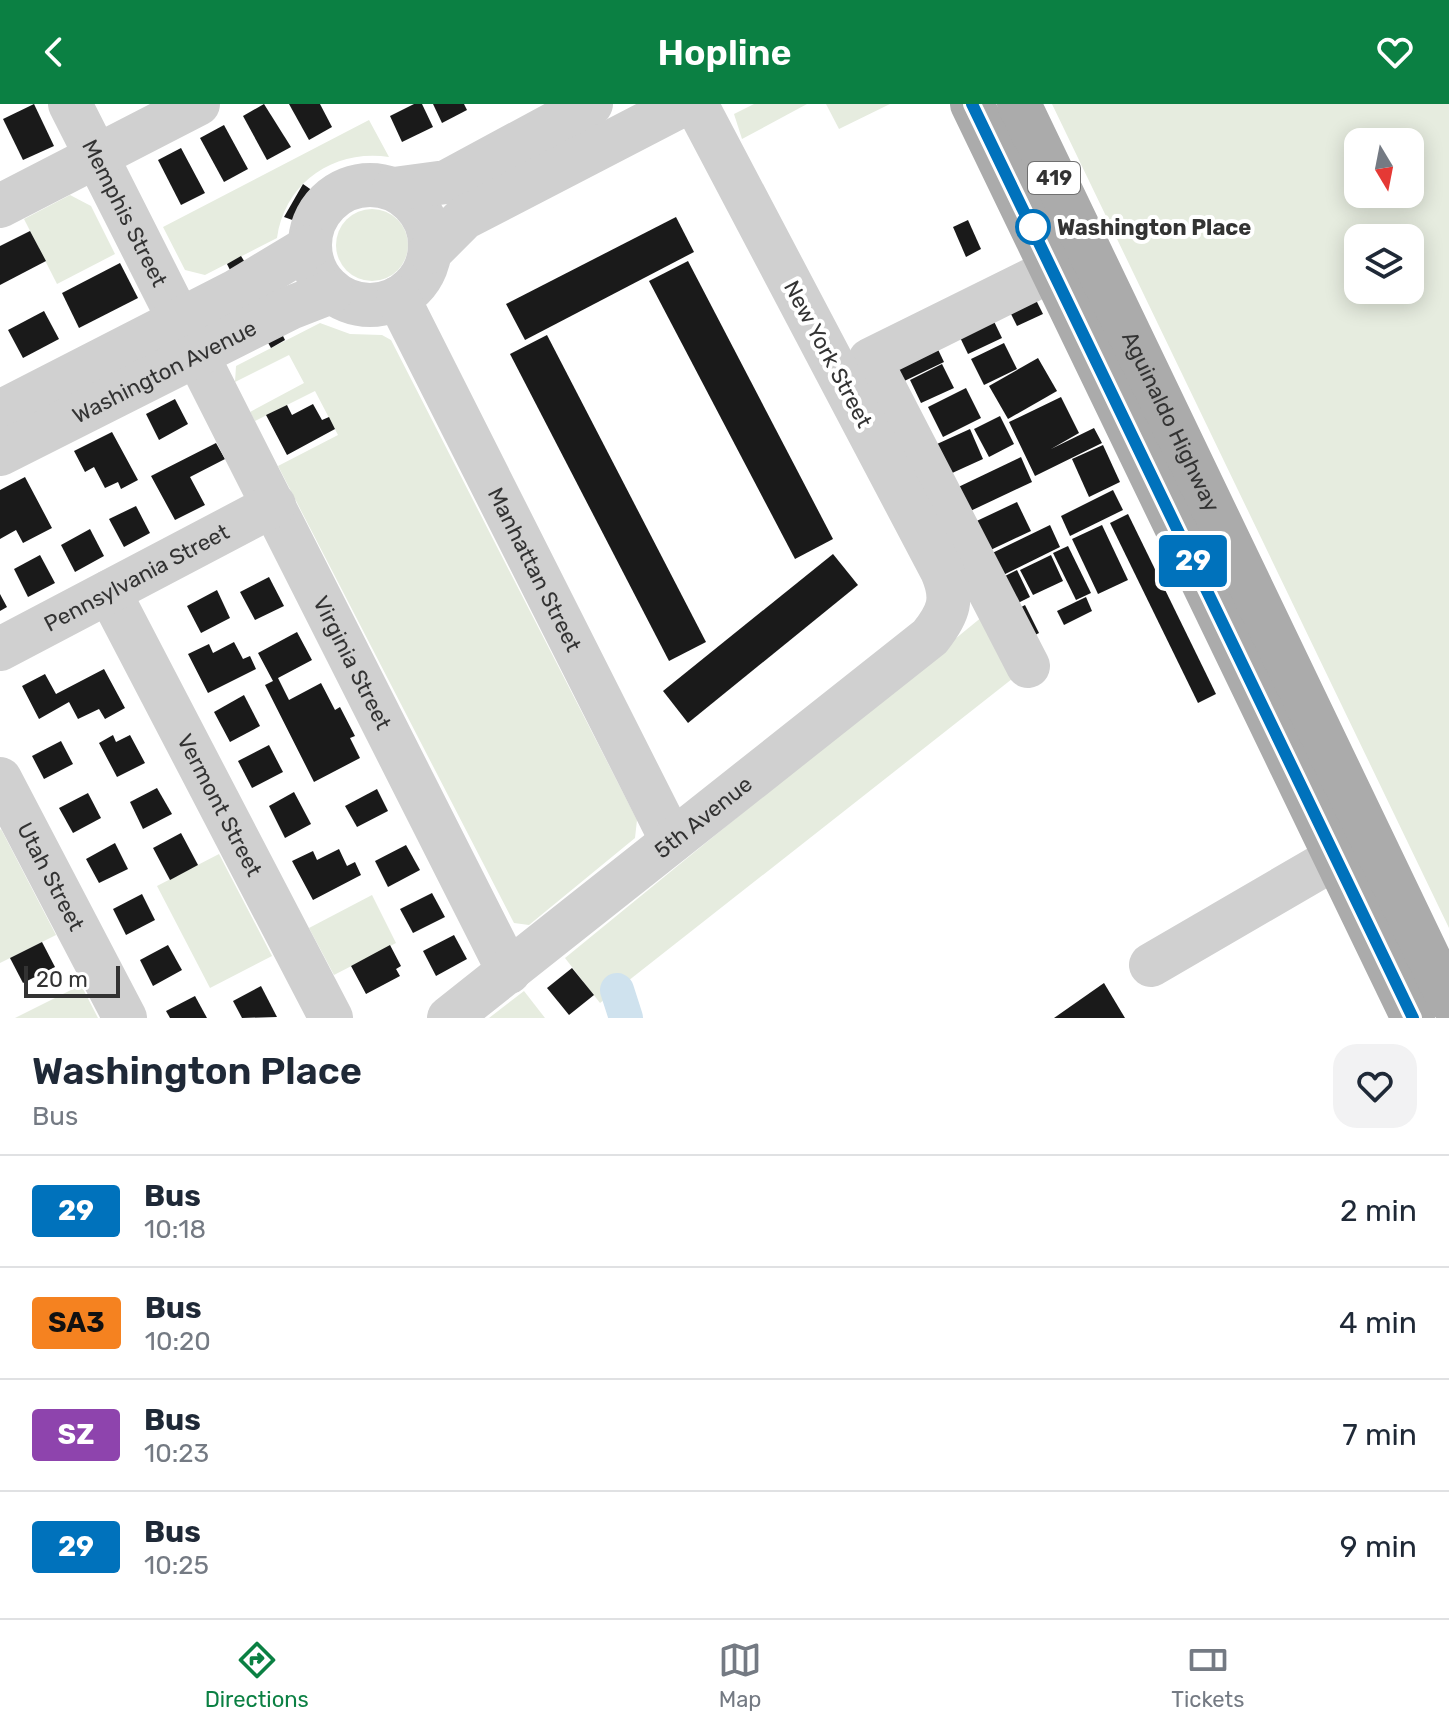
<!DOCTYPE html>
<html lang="en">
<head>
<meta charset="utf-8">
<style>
  body { margin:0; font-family:Rubik,sans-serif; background:#f2f2f3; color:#1f2937; height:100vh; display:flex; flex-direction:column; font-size:30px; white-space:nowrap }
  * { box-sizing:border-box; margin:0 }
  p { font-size:26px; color:#747a83 }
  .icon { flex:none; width:44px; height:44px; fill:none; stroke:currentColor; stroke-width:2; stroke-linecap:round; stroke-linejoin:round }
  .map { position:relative; height:914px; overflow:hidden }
  .drawer { display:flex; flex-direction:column; background:#fff; flex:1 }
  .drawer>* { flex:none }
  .badge { padding:0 16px; border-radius:6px; font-size:28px; line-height:52px }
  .needle { width:52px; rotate:170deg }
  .controls { position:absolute; left:1344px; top:24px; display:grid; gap:16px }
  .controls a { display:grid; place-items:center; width:80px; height:80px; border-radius:16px; background:#fff; box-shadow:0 4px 20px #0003; font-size:40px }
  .scale { position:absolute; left:24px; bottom:20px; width:96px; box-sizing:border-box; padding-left:8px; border:4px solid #333; border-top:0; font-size:22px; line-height:28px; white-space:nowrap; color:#333; -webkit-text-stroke:6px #fff; paint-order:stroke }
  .map>.badge { position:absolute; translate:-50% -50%; box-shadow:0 0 0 4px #fff }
  .round { display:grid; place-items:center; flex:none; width:84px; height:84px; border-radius:24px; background:#f2f2f3 }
  .headline { display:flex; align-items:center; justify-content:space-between; height:136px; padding:0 32px }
  h1 { font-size:38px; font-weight:600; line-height:60px }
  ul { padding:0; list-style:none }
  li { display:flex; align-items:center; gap:24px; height:112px; padding:0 32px; border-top:2px solid #e0e1e3 }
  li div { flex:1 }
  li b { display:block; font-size:30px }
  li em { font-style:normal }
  li .badge { min-width:88px; font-weight:700; text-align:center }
  header { display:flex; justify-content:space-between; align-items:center; height:104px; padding:0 32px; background:#0b8043; color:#fff; font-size:36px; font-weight:600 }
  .tabs { display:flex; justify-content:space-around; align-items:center; height:112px; border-top:2px solid #e0e1e3; background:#fff; font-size:22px; color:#747a83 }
  .tabs a { display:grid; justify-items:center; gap:4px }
  .tabs .selected { color:#0b8043 }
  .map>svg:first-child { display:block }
  .green { fill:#e6ecdf; fill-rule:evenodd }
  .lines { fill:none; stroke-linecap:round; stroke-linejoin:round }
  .canal { stroke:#cfe2ee; stroke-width:34 }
  .building { fill:#1a1a1a }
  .minor { stroke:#d0d0d0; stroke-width:44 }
  .major { stroke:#ababab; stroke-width:44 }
  .line-casing { stroke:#fff; stroke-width:18 }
  .line { stroke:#0072bc; stroke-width:12 }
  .stop-dot { fill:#fff; stroke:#0072bc; stroke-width:4 }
  .labels { text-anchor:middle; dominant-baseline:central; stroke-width:8; stroke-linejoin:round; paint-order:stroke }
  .shield { fill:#fff; stroke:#707070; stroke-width:2 }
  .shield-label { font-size:20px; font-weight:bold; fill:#333 }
  .street-label { font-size:22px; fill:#333; stroke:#fff }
  .stop-label { font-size:22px; font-weight:bold; fill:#333; stroke:#fff; text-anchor:start }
</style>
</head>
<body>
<header><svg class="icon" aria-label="back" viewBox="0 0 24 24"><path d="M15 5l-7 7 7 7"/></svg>Hopline<svg class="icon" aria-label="heart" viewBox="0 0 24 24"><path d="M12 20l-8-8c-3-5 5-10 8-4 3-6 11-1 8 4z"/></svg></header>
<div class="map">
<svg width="1449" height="914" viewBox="0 0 1449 914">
  <rect width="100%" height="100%" fill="#fff"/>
  <g class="green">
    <polygon points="754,0 807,0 742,35 734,10"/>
    <polygon points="826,0 890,0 839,25"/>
    <path d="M1052 0H1449V824ZM1410 38V90H1358V38ZM1410 134V186H1358V134Z"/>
    <path d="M369 16 389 53C334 45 285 78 277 134L205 171 185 166 163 123Z"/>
    <polygon points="70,91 91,102 115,150 57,180 24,115"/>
    <circle cx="372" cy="141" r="36"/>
    <polygon points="320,219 350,230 382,231 391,236 637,716 635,734 529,821 514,819 278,362 338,331 315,287 255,317 250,308 304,279 289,251 235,278 236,262"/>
    <polygon points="988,508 1021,568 600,899 565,854"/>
    <polygon points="1,725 56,831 0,859 0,726"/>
    <polygon points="219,750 272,852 210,884 157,782"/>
    <polygon points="372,791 396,839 334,871 309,824"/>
    <polygon points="81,881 98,914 15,914"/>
    <polygon points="524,887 545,914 489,914"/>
  </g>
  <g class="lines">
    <polyline class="canal" points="617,886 626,914"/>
  </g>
  <g class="building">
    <polygon points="34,0 54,42 23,56 3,15"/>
    <polygon points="264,0 291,43 267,56 243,12"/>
    <polygon points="289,0 320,0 332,23 309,36"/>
    <polygon points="414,0 422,0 433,23 402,38 390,12"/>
    <polygon points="433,0 464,0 467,6 442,19"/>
    <polygon points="224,21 248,65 224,78 200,34"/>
    <polygon points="181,44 205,89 181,101 158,56"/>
    <polygon points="303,80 313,87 298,118 284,113"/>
    <polygon points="676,113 694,148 525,236 506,200"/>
    <polygon points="968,116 981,145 966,153 953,123"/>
    <polygon points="30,127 46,157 0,181 0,142"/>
    <polygon points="241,152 246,160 231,168 227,160"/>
    <polygon points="688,157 833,435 795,455 649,177"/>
    <polygon points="120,159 138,194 79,224 62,189"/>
    <polygon points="1034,192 1043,210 1017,222 1008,204"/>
    <polygon points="988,205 1002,234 968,250 954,221"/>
    <polygon points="44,207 59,235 23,254 8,226"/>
    <polygon points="281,228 285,236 271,244 266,235"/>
    <polygon points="547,231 706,538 669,557 510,250"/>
    <polygon points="933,235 944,258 896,281 886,258"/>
    <polygon points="1004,239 1017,265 984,281 971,255"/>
    <polygon points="1038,254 1057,287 1008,315 989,282"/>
    <polygon points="942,260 954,284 921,299 910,276"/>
    <polygon points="966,284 981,314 943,333 928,303"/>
    <polygon points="1061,293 1079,329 1051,345 1094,324 1102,339 1035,372 1009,318"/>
    <polygon points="175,295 188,320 159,336 146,310"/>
    <polygon points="313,300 322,316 329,313 335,325 287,351 266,311 287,301 292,311"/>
    <polygon points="1000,312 1014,340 989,353 974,325"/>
    <polygon points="970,325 983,355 950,370 937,340"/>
    <polygon points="112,328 138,376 121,385 118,378 105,384 94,363 85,368 74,347"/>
    <polygon points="216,339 225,355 190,373 205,401 175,416 151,372"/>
    <polygon points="1103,341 1120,378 1089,393 1072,355"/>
    <polygon points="1021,353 1032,378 964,410 952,386"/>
    <polygon points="25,373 52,424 23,439 16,426 0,435 0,386"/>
    <polygon points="1113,386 1123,406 1070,432 1061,412"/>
    <polygon points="1017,398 1031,427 980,451 966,422"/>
    <polygon points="136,402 150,429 124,443 109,415"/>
    <polygon points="1128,410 1216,590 1198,599 1110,419"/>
    <polygon points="1050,421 1060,443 991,477 980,455"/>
    <polygon points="1102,421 1128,476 1098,490 1072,435"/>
    <polygon points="90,425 104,452 75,468 61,441"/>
    <polygon points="1068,442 1091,489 1076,496 1053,449"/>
    <polygon points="833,450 858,481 688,619 663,587"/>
    <polygon points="40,451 55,479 28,493 14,465"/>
    <polygon points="1051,451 1063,477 1033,491 1020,466"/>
    <polygon points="1017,466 1030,493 1004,506 991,479"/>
    <polygon points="269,473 284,502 255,516 240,488"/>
    <polygon points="217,486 230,514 201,529 187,502"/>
    <polygon points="0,490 7,503 0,507"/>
    <polygon points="1086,493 1092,507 1064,521 1057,507"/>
    <polygon points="1025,501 1039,529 1023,537 1009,510"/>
    <polygon points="297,528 312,556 278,574 289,596 321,579 335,606 340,603 355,632 350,634 360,654 314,678 265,581 273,577 258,549"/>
    <polygon points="234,538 243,555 250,552 256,565 208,589 188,550 209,540 213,549"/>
    <polygon points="104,565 125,604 105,615 99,605 78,615 69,598 39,615 22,582 45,570 56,590"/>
    <polygon points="244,591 260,622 230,638 214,608"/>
    <polygon points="113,631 116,638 130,631 145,659 117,673 99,639"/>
    <polygon points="61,637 73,660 44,675 32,652"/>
    <polygon points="269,641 283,668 252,684 238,657"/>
    <polygon points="157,684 172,710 143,725 130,698"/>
    <polygon points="377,685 388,707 357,723 345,702"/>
    <polygon points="294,688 311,720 285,734 269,702"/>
    <polygon points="88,689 101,714 73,729 59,704"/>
    <polygon points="181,729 198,761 170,776 153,744"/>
    <polygon points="115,739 128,765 99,779 86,755"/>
    <polygon points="406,741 420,766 388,783 375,757"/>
    <polygon points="339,745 347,762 355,758 361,771 313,796 292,757 313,747 317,756"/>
    <polygon points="432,789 445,813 413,829 400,805"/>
    <polygon points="142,790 155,816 126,831 113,805"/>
    <polygon points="454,831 467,855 436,872 423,847"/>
    <polygon points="42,838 55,863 23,879 10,854"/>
    <polygon points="168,841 182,866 153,882 140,856"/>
    <polygon points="390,841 401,862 396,865 400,872 366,890 351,862"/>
    <polygon points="572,864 594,891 569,911 547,884"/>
    <polygon points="1104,879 1125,914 1054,914"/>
    <polygon points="261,882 277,913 242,914 233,897"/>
    <polygon points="195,892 207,914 170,914 166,907"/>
  </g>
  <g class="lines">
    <g class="minor">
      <path id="s1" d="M70 0 509 868"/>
      <circle cx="370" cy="141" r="60"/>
      <polyline points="394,85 446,78 591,0"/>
      <polyline points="0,102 198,0"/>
      <polyline points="430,148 464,114 684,0"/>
      <path id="s2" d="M398 194 672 737"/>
      <polyline points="0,308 236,187 309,143"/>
      <path id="s3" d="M0 350 290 204 331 188"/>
      <path id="s4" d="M109 488 331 914"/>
      <path id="s5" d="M0 545 274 401"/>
      <polyline points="1028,562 870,256 1054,165"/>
      <path id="s6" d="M0 675 125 914"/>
      <polyline points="1151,861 1335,754"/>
      <path id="s7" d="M449 914 930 533C949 509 954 495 942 467L696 0"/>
    </g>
    <g class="major">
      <polyline points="972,0 1413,914"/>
      <path id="s8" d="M1019 0 1449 896"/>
    </g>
  </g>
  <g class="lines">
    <defs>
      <polyline id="line" points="972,0 1413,914"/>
    </defs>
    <use href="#line" class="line-casing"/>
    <use href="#line" class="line"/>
  </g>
  <circle class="stop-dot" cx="1033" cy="123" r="16"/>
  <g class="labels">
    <rect class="shield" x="1028" y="58" width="52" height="32" rx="6"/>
    <g class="shield-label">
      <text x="1054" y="74">419</text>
    </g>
    <g class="street-label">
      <text stroke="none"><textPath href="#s1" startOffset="122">Memphis Street</textPath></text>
      <text transform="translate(828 250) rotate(62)">New York Street</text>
      <text stroke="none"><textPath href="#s3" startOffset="184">Washington Avenue</textPath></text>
      <text stroke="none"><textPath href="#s8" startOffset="352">Aguinaldo Highway</textPath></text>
      <text stroke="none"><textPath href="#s2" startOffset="304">Manhattan Street</textPath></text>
      <text stroke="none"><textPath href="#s5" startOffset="154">Pennsylvania Street</textPath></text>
      <text stroke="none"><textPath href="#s1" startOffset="626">Virginia Street</textPath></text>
      <text stroke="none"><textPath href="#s4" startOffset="240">Vermont Street</textPath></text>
      <text stroke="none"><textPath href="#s7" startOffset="324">5th Avenue</textPath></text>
      <text stroke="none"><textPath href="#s6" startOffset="110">Utah Street</textPath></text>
    </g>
    <g class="stop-label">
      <text x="1057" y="123">Washington Place</text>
    </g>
  </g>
</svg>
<div class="controls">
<a><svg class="needle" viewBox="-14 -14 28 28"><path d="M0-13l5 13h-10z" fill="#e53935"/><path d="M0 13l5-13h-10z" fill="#747a83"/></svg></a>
<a><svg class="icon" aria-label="layers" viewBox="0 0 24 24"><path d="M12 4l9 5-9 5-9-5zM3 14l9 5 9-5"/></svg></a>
</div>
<div class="scale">20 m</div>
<b class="badge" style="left:1193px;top:457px;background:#0072bc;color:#fff">29</b>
</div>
<section class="drawer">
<div class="headline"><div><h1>Washington Place</h1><p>Bus</p></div><a class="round"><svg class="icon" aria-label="heart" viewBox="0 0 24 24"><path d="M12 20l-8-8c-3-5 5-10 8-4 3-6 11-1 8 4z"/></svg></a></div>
<ul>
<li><span class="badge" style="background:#0072bc;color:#fff">29</span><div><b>Bus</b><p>10:18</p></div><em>2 min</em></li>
<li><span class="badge" style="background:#f58220;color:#111">SA3</span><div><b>Bus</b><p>10:20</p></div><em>4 min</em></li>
<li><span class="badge" style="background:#8e44ad;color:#fff">SZ</span><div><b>Bus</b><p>10:23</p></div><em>7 min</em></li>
<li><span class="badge" style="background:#0072bc;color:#fff">29</span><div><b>Bus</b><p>10:25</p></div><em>9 min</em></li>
</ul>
</section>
<nav class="tabs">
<a class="selected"><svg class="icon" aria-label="directions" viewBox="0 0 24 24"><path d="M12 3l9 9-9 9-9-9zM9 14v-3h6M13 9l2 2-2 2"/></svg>Directions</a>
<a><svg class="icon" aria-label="map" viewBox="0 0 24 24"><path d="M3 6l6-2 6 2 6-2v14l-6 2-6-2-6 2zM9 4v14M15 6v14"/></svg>Map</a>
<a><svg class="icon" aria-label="tickets" viewBox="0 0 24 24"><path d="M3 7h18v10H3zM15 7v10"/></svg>Tickets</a>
</nav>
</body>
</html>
